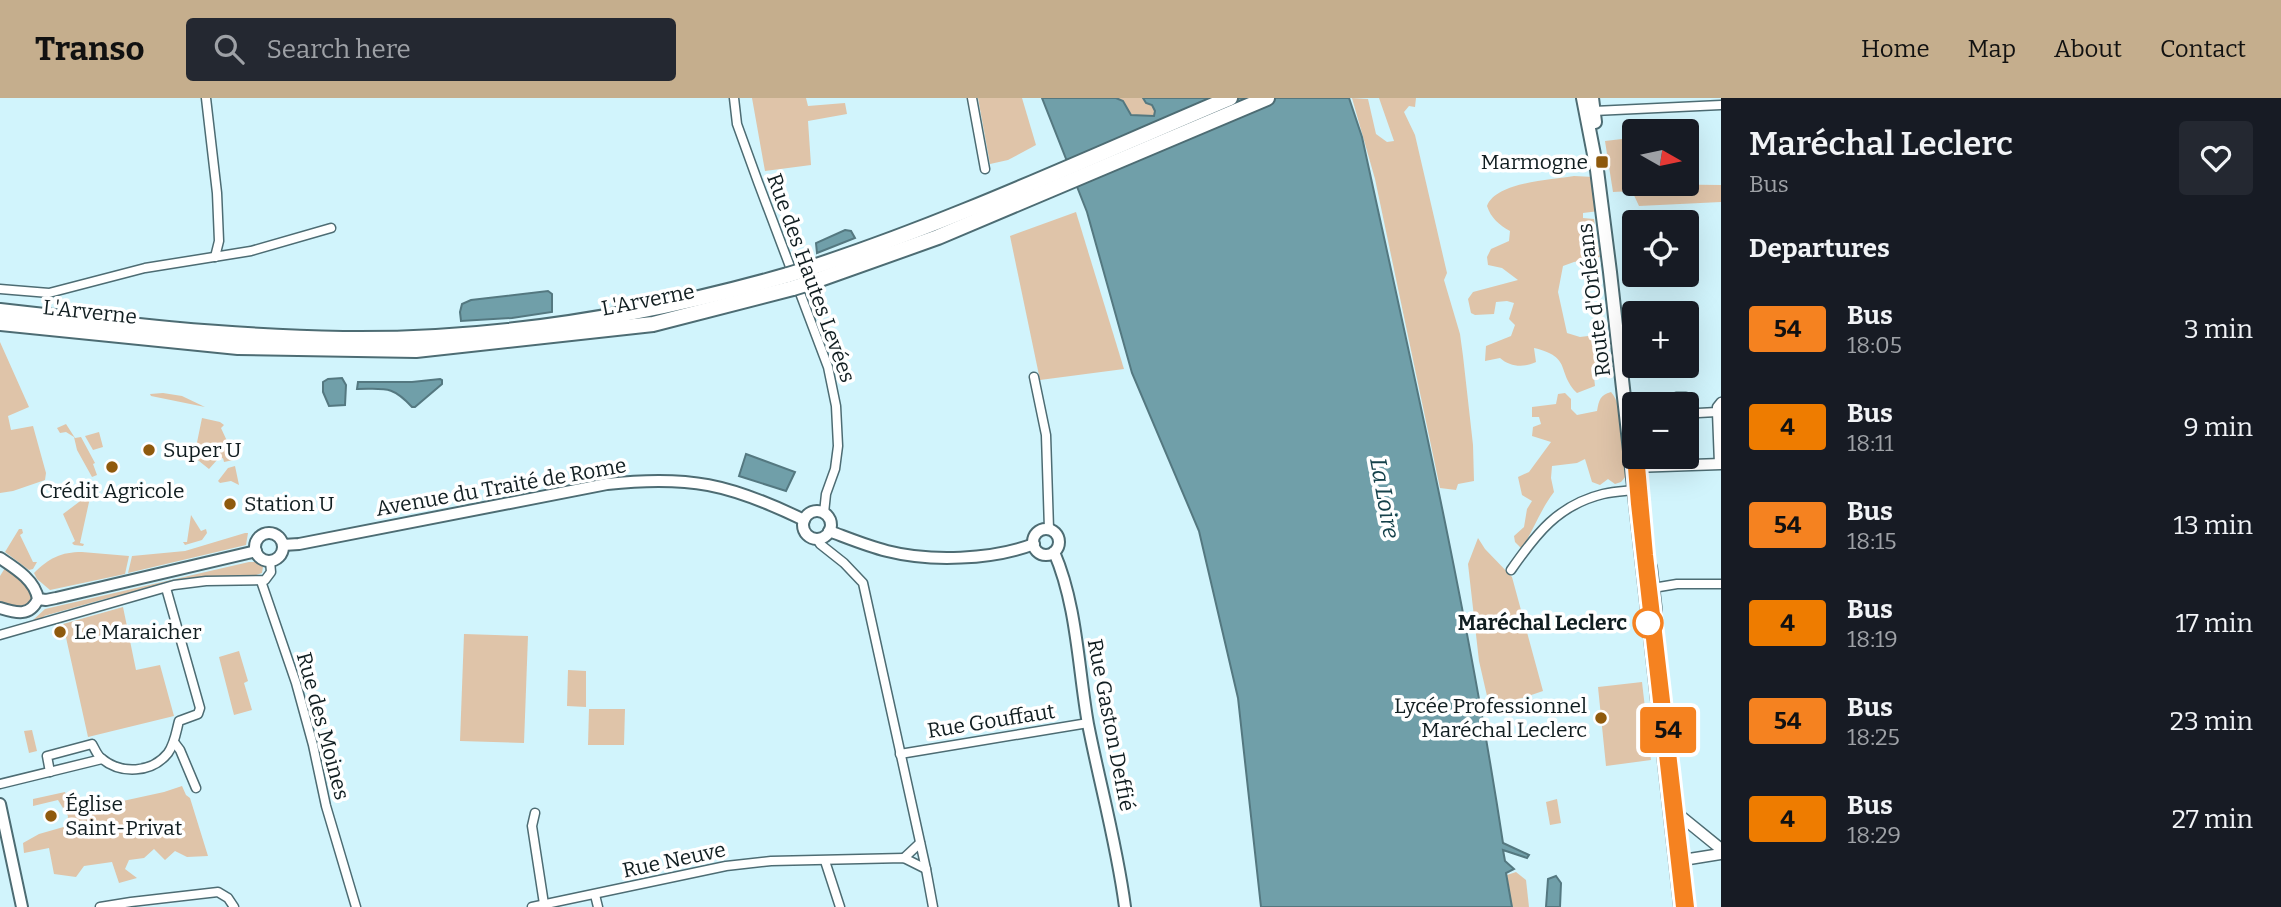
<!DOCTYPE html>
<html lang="en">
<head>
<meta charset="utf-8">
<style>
  body { margin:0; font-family:Bitter,serif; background:#242831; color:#f1f3f6; height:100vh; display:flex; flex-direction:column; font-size:26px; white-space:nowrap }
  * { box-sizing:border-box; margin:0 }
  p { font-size:23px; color:#9ea1a6 }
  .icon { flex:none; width:38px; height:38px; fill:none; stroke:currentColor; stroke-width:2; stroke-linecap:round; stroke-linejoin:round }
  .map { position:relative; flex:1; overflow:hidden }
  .sheet { display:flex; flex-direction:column; background:#171b24; width:560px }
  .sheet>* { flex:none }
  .badge { padding:0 14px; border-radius:5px; font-size:24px; line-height:46px }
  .needle { width:46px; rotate:99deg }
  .buttons { position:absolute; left:1622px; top:21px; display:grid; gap:14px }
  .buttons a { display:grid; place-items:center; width:77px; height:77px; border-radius:7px; background:#171b24; box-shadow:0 7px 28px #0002; font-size:35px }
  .map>.badge { position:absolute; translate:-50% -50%; box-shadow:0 0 0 4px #fff }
  h2 { padding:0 28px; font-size:26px; line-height:63px }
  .round { display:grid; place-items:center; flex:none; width:74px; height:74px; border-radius:7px; background:#242831 }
  .overview { display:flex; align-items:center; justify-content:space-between; height:119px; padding:0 28px }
  h1 { font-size:33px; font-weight:600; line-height:52px }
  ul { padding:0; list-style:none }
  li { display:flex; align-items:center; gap:21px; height:98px; padding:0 28px }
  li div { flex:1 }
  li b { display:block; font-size:26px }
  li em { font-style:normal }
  li .badge { min-width:77px; font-weight:700; text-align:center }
  header { display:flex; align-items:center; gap:42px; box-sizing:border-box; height:98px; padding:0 35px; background:#c5ae8d; color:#111 }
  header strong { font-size:33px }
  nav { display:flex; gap:38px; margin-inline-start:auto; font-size:24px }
  .search { width:490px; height:63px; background:#242831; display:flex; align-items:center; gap:18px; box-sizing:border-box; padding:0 24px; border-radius:7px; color:#9ea1a6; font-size:26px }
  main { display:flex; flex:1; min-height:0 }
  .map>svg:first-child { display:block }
  .green { fill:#dfc4a9 }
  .water { fill:#709fa9; stroke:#547880; stroke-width:2 }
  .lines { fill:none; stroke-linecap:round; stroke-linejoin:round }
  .minor-casing { stroke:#4d6c73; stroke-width:11 }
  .tertiary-casing { stroke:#4d6c73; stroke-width:13 }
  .secondary-casing { stroke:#4d6c73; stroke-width:14 }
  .primary-casing { stroke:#4d6c73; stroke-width:16 }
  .motorway-casing { stroke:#4d6c73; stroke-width:18 }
  .minor { stroke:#fff; stroke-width:8 }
  .tertiary { stroke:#fff; stroke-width:10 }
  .secondary { stroke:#fff; stroke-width:10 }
  .primary { stroke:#fff; stroke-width:12 }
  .motorway { stroke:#fff; stroke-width:14 }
  .motorway-bridge-casing { stroke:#4d6c73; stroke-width:18; stroke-linecap:butt }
  .motorway-bridge { stroke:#fff; stroke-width:14 }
  .line-casing { stroke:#fff; stroke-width:16 }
  .line { stroke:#f58220; stroke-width:10 }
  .poi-dot { fill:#8f5a0d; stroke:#fff; stroke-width:2.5 }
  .stop-dot { fill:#fff; stroke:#f58220; stroke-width:3.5 }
  .labels { text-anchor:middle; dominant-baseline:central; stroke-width:7; stroke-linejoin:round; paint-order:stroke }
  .poi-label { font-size:21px; fill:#111e21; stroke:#fff; text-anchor:start }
  .street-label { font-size:21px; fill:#111e21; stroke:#fff }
  .stop-label { font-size:21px; font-weight:bold; fill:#111e21; stroke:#fff; text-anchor:end }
  .water-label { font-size:23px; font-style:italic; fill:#15414a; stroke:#fff }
</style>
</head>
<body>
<header>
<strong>Transo</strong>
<div class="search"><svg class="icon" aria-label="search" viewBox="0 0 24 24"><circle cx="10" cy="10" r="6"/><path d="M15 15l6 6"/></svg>Search here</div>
<nav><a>Home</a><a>Map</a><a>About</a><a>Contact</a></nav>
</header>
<main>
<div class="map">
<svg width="1721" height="809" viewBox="0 0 1721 809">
  <rect width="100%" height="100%" fill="#d1f4fc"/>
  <g class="green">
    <polygon points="752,0 806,0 808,8 845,5 847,16 808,23 811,67 765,73"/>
    <polygon points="978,0 1022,0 1036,47 1008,62 990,66"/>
    <polygon points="1116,0 1143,0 1146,5 1152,7 1156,13 1154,18 1131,17 1123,3"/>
    <polygon points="1352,0 1368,1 1376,36 1387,44 1394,43 1379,0 1416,0 1415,9 1409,8 1404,14 1415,37 1447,175 1444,182 1460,236 1463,258 1473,347 1474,383 1458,386 1456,392 1440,390 1375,81"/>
    <polygon points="1622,41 1622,58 1626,69 1634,72 1634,86 1721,87 1721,104 1639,108 1632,93 1613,94 1605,43"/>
    <path d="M1574 78 1594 79 1599 113 1583 115V120L1594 121 1600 159 1574 164 1563 168 1558 194 1567 235 1580 239 1604 236 1610 267 1593 270 1595 288 1577 295C1556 274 1573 259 1534 250L1536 264C1524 270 1510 269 1500 260L1485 263 1486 248 1511 238 1515 227 1509 221 1514 205 1507 203 1496 204 1494 216 1475 217 1471 215 1468 201 1473 194 1518 182 1502 170 1488 167 1487 159 1491 151 1509 143 1510 133C1499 127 1491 120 1487 108 1496 84 1551 82 1574 78Z"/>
    <polygon points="1076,114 1124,271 1040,282 1010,138"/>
    <polygon points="0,244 29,309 8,318 11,332 33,328 46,375 45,382 13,393 0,395"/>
    <path d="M1611 294C1624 307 1624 359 1626 378L1621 384 1615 386 1608 381 1600 387 1592 384 1585 361 1577 365 1552 368 1551 380 1554 394C1541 411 1533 432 1522 451L1515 444 1514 438 1524 429 1527 411 1532 403 1522 397 1518 379 1529 374 1551 344 1532 338 1533 329 1541 326 1539 319H1532V309L1556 306 1558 296 1565 295 1571 301V311L1577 317 1597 313C1599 302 1600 297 1611 294Z"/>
    <polygon points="163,295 182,298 205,309 151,298 150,296"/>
    <polygon points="202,320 220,324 224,327 221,330 233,356 238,355 238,361 224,364 223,360 217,362 209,371 194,359"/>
    <polygon points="66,326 75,340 81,339 95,365 93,366 97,377 92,379 77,352 74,339 66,334 60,335 57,330"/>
    <polygon points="99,334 103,349 93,352 85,338"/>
    <polygon points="235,368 239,387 231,383 220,385 218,383 228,370"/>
    <polygon points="92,390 95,392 91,392 91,395 80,445 84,446 83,448 74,447 72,445 75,443 63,416 87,398 85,394"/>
    <polygon points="191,417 201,433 206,431 207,435 202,442 185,447 183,444 187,444"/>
    <polygon points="19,431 22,431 23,435 20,437 33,464 37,464 33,471 29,472 5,454"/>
    <polygon points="245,435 248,435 246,447 128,475 132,458 185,453"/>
    <polygon points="1478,440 1485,451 1512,479 1543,593 1490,611 1479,563 1468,466"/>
    <path d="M82 454 129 458 125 476 50 492 37 481 34 475C49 460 61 454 82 454Z"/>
    <path d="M249 464H256L263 469 262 475 253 478 252 481 175 485C167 482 156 486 150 492L111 503 112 499 44 518 42 523H32L45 511Z"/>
    <polygon points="5,470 25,487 32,496 31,505 23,511 0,503 0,478"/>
    <polygon points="123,509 136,572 160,567 174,618 88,639 63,526"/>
    <polygon points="464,536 528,538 524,645 460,643"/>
    <polygon points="239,553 248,583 244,585 252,612 234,617 219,559"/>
    <polygon points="568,572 586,573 586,609 567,608"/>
    <polygon points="1642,584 1651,662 1606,668 1598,589"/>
    <polygon points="589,611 625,611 624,647 588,647"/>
    <polygon points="32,632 37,653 29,655 24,633"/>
    <polygon points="182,688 186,697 190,700 208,758 187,759 175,753 165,762 154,751 144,760 129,762 125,771 137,780 119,785 112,764 84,768 76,779 54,776 49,750 24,755 23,745 39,736 67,728 68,718 58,702 33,708 33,701 65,694 72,712 96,702 109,706 164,694"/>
    <polygon points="1557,701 1561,725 1550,727 1546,704"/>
    <polygon points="1516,774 1526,782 1529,809 1512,809 1507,777"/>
  </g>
  <g class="water">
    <path d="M1042 0H1116L1123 3 1131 17 1154 18 1155 13 1152 7 1146 5 1143 0H1349L1362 39C1413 273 1467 508 1503 745L1529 757 1527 760 1503 752 1505 763 1514 771 1506 775 1512 809H1261L1238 600 1199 433 1132 275 1087 114Z"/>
    <polygon points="845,132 851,133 855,140 817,155 816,145"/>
    <polygon points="548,193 552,196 552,214 512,220 461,223 460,214 462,206 471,202"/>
    <polygon points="342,280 346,287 345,307 329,308 323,294 323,284 328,281"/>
    <path d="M440 281 442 282V286L415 309H412C392 287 385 291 357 291L358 284H412Z"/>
    <polygon points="746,356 795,374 786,393 739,378"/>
    <polygon points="1556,778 1561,785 1560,809 1546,809 1548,781"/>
  </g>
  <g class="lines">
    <defs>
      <g id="minor">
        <polyline points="206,0 217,95 219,143 215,159"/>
        <polyline points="734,0 737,26 758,84 828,269 836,308 838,348 835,371 826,396 824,415"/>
        <polyline points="972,0 985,71"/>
        <polyline points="1594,13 1721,7"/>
        <polyline points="0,191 49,195 145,170 251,153 331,130"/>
        <polyline points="1034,279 1046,337 1049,431"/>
        <polyline points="1672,306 1676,299 1686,299 1690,304 1687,312"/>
        <polyline points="1689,310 1698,315 1717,314"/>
        <polyline points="1719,366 1717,314 1717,309 1721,304"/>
        <polyline points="817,441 820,446 844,465 863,485 926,771 933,809"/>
        <path d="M1511 472C1536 436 1558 407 1603 396 1616 393 1629 393 1642 391"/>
        <polyline points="261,483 296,585 313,647 326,708 356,809"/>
        <polyline points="1653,490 1677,486 1721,486"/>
        <polyline points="0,537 174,487 206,483 265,482 271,474 270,463"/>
        <polyline points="174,644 180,652 196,690"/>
        <polyline points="900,656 1088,625"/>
        <path d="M50 674 47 658 92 646C95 651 97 657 101 660 121 677 152 675 168 655 175 645 176 634 179 623L198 616 200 610 166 490"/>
        <polyline points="0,686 102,661"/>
        <polyline points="535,715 532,728 544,806"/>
        <polyline points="904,760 920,745"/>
        <polyline points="825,763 840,809"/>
        <polyline points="595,797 598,809"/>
        <polyline points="100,809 131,804 218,794 228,800 234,809"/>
        <polyline points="532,809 726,768 771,763 904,760 926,771"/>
      </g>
      <g id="tertiary">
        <polyline points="1633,369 1721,366"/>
        <polyline points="1671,725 1678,716 1721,751"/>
        <polyline points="1677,751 1679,760 1683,762 1721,756"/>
      </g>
      <g id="secondary">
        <circle cx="817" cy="427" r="14"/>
        <circle cx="1046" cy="444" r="13"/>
        <path d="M829 433C848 440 867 448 887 453 930 464 992 462 1034 446"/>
        <circle cx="269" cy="449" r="14"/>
        <path d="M283 447 299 446 607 386C689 377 730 386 804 422"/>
        <path d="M1054 454C1077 507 1078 569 1088 626 1100 687 1117 747 1125 809"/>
        <path d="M0 460C15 470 35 482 38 501 30 519 16 515 0 510"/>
        <polyline points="38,501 46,502 56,500 256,453"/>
        <polyline points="0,706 22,809"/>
      </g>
      <g id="primary">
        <polyline points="1583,0 1597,72 1610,174 1681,809"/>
        <polyline points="1592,0 1595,24"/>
        <polyline points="1650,469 1655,513"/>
      </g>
      <g id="motorway">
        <path d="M801 173C948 126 1088 60 1230 0"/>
        <polyline points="806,186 938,139 1267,0"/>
        <path d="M0 213C114 226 228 239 343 241 492 243 644 218 788 177"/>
        <polyline points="0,225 238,249 416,252 653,226 793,190"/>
      </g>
    </defs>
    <use href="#minor" class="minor-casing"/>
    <use href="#tertiary" class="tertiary-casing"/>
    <use href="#secondary" class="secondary-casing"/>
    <use href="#primary" class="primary-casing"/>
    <use href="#motorway" class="motorway-casing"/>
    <use href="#minor" class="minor"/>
    <use href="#tertiary" class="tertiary"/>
    <use href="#secondary" class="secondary"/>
    <use href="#primary" class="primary"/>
    <use href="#motorway" class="motorway"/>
    <defs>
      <g id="motorway-bridge">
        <polyline points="788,177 801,173"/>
        <polyline points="793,190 806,186"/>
      </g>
    </defs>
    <use href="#motorway-bridge" class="motorway-bridge-casing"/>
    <use href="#motorway-bridge" class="motorway-bridge"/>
  </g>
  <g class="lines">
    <defs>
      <polyline id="line" points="1681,809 1636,406 1633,369 1640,368 1648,457 1689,809"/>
    </defs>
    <use href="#line" class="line-casing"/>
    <use href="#line" class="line"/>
  </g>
  <g class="poi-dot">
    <rect x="1595" y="57" width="14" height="14" rx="3.5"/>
    <circle cx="149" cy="352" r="7"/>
    <circle cx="112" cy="369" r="7"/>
    <circle cx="230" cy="406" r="7"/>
    <circle cx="60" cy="534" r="7"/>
    <circle cx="1601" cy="620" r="7"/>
    <circle cx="51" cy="718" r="7"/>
  </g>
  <circle class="stop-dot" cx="1648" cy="525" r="14"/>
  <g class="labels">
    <g class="poi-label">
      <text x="1588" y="64" text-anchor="end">Marmogne</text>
      <text x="163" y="352">Super U</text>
      <text x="112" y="393" text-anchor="middle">Crédit Agricole</text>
      <text x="244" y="406">Station U</text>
      <text x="74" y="534">Le Maraicher</text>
      <text x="1587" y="608" text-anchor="end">Lycée Professionnel<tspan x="1587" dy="24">Maréchal Leclerc</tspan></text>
      <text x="65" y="706">Église<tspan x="65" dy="24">Saint-Privat</tspan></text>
    </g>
    <g class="street-label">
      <text transform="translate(811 180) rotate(70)">Rue des Hautes Levées</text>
      <text transform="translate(648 202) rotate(-11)">L'Arverne</text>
      <text transform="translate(1594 202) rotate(-97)">Route d'Orléans</text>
      <text transform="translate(90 214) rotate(6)">L'Arverne</text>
      <text transform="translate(501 389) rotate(-10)">Avenue du Traité de Rome</text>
      <text transform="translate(991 623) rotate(-9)">Rue Gouffaut</text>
      <text transform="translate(1111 627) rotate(79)">Rue Gaston Deffié</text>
      <text transform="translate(323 628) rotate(75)">Rue des Moines</text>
      <text transform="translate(674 762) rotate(-12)">Rue Neuve</text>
    </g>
    <g class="stop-label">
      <text x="1627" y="525">Maréchal Leclerc</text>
    </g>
    <g class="water-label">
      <text transform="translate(1385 400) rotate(80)">La Loire</text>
    </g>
  </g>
</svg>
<div class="buttons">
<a><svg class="needle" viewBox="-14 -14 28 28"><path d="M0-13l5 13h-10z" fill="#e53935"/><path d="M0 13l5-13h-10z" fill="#9ea1a6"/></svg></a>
<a><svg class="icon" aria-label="locate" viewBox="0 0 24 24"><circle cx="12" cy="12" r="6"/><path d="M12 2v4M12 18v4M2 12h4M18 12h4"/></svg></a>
<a>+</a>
<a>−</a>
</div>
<b class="badge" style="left:1668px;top:632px;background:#f58220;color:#111">54</b>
</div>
<section class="sheet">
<div class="overview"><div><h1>Maréchal Leclerc</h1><p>Bus</p></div><a class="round"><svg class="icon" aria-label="heart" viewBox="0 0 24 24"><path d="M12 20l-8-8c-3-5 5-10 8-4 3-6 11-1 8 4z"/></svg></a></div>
<h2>Departures</h2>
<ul>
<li><span class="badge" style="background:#f58220;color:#111">54</span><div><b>Bus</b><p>18:05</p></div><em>3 min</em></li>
<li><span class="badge" style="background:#ee7c00;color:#111">4</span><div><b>Bus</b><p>18:11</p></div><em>9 min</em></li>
<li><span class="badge" style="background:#f58220;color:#111">54</span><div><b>Bus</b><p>18:15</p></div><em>13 min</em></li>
<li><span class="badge" style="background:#ee7c00;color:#111">4</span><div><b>Bus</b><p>18:19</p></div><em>17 min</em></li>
<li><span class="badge" style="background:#f58220;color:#111">54</span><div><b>Bus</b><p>18:25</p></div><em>23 min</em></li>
<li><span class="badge" style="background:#ee7c00;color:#111">4</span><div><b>Bus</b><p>18:29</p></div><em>27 min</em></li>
</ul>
</section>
</main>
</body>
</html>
